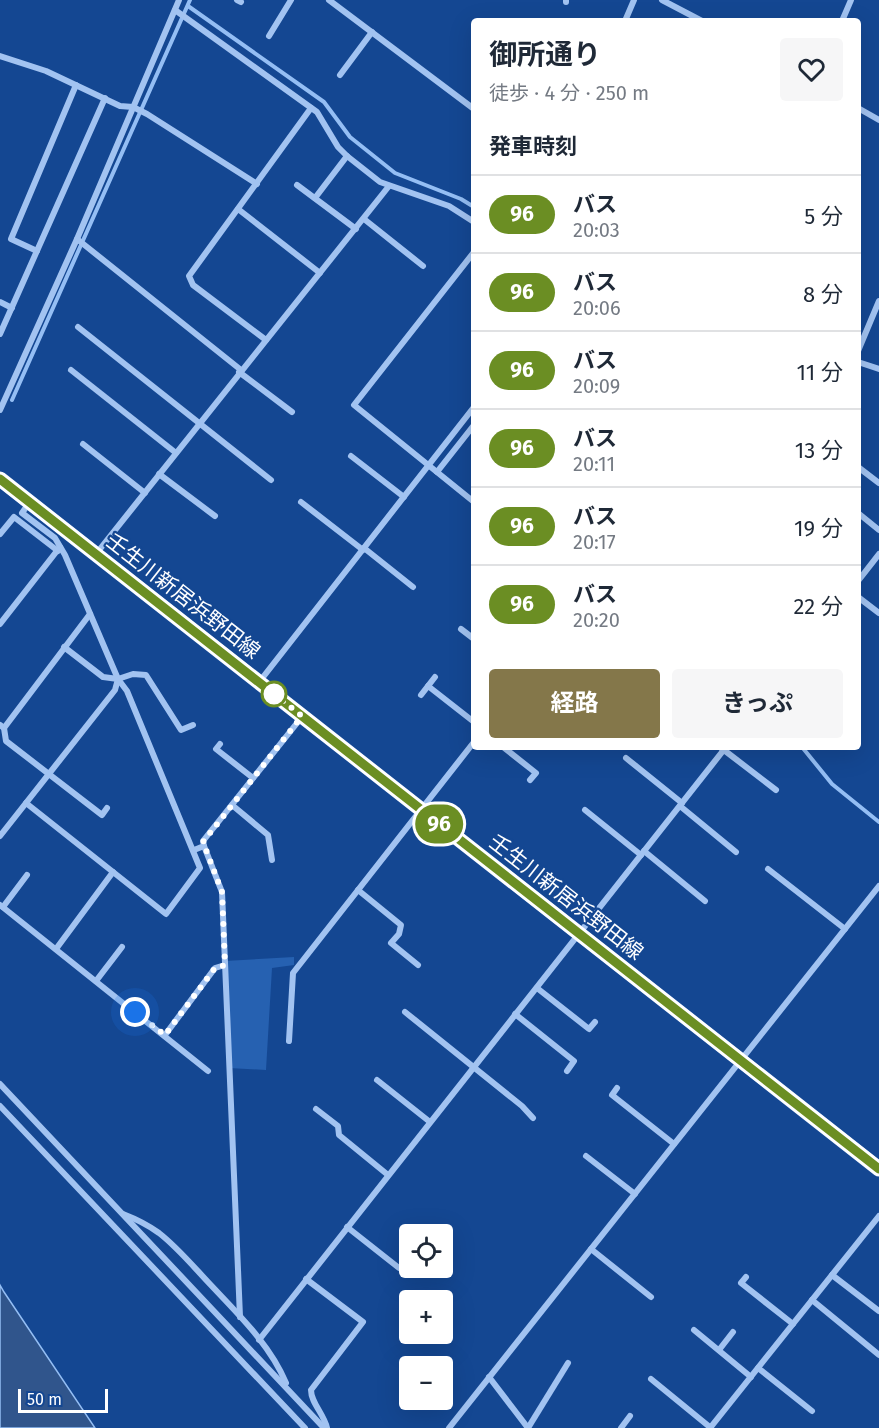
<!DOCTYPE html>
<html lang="ja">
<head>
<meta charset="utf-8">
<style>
  body { margin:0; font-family:"Fira Sans","Noto Sans JP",sans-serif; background:#f6f6f7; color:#1f2937; height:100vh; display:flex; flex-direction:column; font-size:22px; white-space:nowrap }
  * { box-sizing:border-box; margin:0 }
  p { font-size:20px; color:#747a83 }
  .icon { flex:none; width:33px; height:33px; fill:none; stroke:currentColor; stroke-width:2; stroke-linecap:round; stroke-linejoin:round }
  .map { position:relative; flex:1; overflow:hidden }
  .drawer { position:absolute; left:471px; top:18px; width:390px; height:732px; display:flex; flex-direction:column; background:#fff; border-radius:6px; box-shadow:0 6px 24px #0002 }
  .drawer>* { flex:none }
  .badge { padding:0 12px; border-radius:20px; font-size:21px; line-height:39px }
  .buttons { position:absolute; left:399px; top:1224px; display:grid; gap:12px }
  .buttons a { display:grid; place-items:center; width:54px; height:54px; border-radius:6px; background:#fff; box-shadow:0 6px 24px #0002; font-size:30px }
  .scale { position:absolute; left:18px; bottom:15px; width:90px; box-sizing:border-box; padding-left:6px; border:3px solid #fff; border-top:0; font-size:16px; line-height:21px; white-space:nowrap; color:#fff; -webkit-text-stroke:4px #144792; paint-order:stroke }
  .you { position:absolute; width:30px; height:30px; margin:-15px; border:4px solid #fff; border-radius:50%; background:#1a73e8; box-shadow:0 0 0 9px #1a73e833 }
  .map>.badge { position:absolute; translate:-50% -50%; box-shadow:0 0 0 3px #fff }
  h2 { padding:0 18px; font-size:22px; line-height:54px }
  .round { display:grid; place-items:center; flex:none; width:63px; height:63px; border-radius:6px; background:#f6f6f7 }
  .headline { display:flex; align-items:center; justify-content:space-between; height:102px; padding:0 18px }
  h1 { font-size:28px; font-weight:700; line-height:45px }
  .cta { display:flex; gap:12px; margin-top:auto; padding:12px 18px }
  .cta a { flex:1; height:69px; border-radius:6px; background:#84774a; color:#fff; font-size:24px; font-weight:700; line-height:69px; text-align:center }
  .cta a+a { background:#f6f6f7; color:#1f2937 }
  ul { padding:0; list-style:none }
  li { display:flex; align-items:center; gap:18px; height:78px; padding:0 18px; border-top:2px solid #e0e1e3 }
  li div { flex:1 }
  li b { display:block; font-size:22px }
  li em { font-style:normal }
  li .badge { min-width:66px; font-weight:700; text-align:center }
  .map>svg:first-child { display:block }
  .green { fill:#2661b1 }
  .water { fill:#30558c; stroke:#94bef4; stroke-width:1.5 }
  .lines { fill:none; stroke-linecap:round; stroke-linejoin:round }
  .stream { stroke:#94bef4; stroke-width:4 }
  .street { stroke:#a2c3f1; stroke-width:6 }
  .primary { stroke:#ecf3ff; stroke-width:15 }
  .line-casing { stroke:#fff; stroke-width:14 }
  .line { stroke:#6b8e23; stroke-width:9 }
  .walk { stroke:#fff; stroke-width:6; stroke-dasharray:0 10.8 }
  .stop-dot { fill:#fff; stroke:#6b8e23; stroke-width:3 }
  .labels { text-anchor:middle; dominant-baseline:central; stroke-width:4.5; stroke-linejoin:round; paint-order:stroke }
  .street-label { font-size:21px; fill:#fff; stroke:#144792 }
</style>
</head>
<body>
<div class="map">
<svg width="879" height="1428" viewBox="0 0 879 1428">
  <rect width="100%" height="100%" fill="#144792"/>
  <polygon class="green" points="294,957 294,965 272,968 266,1070 229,1068 225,961"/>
  <polygon class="water" points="0,1285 4,1292 95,1428 0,1428"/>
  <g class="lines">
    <g class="stream">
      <polyline points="188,6 324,102 350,137 395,173 461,199 474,207"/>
      <polyline points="12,400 190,0"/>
      <polyline points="802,747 832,784 879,822"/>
    </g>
    <g class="street">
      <polyline points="237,0 241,2"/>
      <polyline points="329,0 474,109"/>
      <polyline points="662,0 702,21"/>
      <polyline points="566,2 566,0"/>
      <polyline points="175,10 317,112 338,147 347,156 380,182 449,206 474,222"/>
      <polyline points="625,21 634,0"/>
      <polyline points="842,21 851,0"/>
      <polyline points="269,36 291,0"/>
      <polyline points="0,56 46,71 120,106 133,107 147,114 257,184"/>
      <polyline points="340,75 372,32"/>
      <polyline points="858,108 879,120"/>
      <polyline points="297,185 356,229"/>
      <polyline points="315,198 347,156"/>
      <polyline points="238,209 320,273"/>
      <polyline points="364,219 423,266"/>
      <polyline points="77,239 241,370"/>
      <polyline points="37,251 11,239 76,85"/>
      <polyline points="474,252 354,405 474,502"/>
      <polyline points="0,302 12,308"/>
      <polyline points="78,327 271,480"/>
      <polyline points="0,334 105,98"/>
      <polyline points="266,340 193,285 189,276 311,108"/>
      <polyline points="858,351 879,301"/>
      <polyline points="858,362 879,369"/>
      <polyline points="71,370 176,453"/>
      <polyline points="239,372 292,412"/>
      <polyline points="0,410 77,239 179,0"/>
      <polyline points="83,444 145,493"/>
      <polyline points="351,456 404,497"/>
      <polyline points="858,467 879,483"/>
      <polyline points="437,472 474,425"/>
      <polyline points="159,474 215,516"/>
      <polyline points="301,502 363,550"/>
      <polyline points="858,513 879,530"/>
      <polyline points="0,534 14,517 58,551"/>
      <polyline points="364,548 413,587"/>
      <polyline points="96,554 389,186"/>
      <polyline points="858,581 879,554"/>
      <polyline points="858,597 879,613"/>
      <polyline points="0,624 60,547"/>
      <polyline points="461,629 474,639"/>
      <polyline points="64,647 103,677 118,679 133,674 146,675 181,730 193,725"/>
      <polyline points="260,681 474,407"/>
      <polyline points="428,686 474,722"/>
      <polyline points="421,695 435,677"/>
      <polyline points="0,725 4,728 6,741 102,815 107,808"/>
      <polyline points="4,728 90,614"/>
      <polyline points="220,744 216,749 253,778"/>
      <polyline points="503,747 536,773 530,780"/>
      <polyline points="720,747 776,790"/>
      <polyline points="626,758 682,803"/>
      <polyline points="26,803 166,914 200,868 127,691 118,679 65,555 55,538 22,513 29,503"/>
      <polyline points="232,805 268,835 272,860"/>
      <polyline points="680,806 736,852"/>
      <polyline points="585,810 641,855"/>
      <polyline points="0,836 115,690 118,679"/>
      <polyline points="204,846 222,892 240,1317"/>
      <polyline points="194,850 204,846 203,841 301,718"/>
      <polyline points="644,851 705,901"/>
      <polyline points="768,869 845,929"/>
      <polyline points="358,890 401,925 399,934 391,943 418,965"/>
      <polyline points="0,905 208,1071"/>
      <polyline points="3,907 27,875"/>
      <polyline points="56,949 113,872"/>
      <polyline points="96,981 122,947"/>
      <polyline points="537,988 589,1029 595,1022"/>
      <polyline points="405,1012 522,1106 533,1118"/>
      <polyline points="515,1014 574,1061 567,1071"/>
      <polyline points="165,1035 215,968 225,965"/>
      <polyline points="289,1041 293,973 474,742"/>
      <polyline points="377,1080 430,1122"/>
      <polyline points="0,1084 324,1428"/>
      <polyline points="617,1088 612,1095 674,1144"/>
      <polyline points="0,1106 305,1428"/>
      <polyline points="316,1109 338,1126 339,1135 388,1175"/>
      <polyline points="586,1156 635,1194"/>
      <path d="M123 1214C136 1219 148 1225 159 1233 177 1247 192 1265 208 1282 236 1312 270 1344 286 1383"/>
      <polyline points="347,1227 399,1268"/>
      <polyline points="591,1249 651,1297"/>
      <polyline points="832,1275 879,1311"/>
      <polyline points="746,1277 741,1283 793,1324"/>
      <path d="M306 1279 363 1322 311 1390C311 1403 324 1414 327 1428"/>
      <polyline points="812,1300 879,1355"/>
      <polyline points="694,1330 751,1377"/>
      <polyline points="259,1340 726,747"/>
      <polyline points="719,1350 733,1332"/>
      <polyline points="758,1368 812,1411"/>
      <polyline points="489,1377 528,1428"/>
      <polyline points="651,1379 711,1428"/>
      <polyline points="449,1428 879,886"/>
      <polyline points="528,1428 568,1363"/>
      <polyline points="621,1428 630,1416"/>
      <polyline points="710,1428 879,1216"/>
    </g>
    <polyline class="primary" points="0,479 879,1169"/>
  </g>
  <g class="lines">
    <defs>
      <polyline id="line" points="0,479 879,1169"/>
    </defs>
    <use href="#line" class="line-casing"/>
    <use href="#line" class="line"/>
    <polyline class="walk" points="135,1012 165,1035 215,968 225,965 222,892 203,842 302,716 274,694"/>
  </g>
  <circle class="stop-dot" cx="274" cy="694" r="12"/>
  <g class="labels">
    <g class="street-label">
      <text transform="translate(183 596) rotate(38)">壬生川新居浜野田線</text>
      <text transform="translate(566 897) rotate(38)">壬生川新居浜野田線</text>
    </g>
  </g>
</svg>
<div class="buttons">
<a><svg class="icon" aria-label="locate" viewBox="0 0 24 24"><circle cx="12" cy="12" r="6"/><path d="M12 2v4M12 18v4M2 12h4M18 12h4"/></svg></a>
<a>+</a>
<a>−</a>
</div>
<div class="scale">50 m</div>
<div class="you" style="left:135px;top:1012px"></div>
<b class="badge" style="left:439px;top:824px;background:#6b8e23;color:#fff">96</b>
<section class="drawer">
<div class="headline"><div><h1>御所通り</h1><p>徒歩 · 4 分 · 250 m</p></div><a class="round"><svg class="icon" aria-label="heart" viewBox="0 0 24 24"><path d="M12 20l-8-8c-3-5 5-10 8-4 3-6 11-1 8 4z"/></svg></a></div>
<h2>発車時刻</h2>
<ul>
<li><span class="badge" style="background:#6b8e23;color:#fff">96</span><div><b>バス</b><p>20:03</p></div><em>5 分</em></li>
<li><span class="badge" style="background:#6b8e23;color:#fff">96</span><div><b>バス</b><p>20:06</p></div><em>8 分</em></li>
<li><span class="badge" style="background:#6b8e23;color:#fff">96</span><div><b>バス</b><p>20:09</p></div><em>11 分</em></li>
<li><span class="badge" style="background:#6b8e23;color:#fff">96</span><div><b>バス</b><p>20:11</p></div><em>13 分</em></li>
<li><span class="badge" style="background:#6b8e23;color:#fff">96</span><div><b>バス</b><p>20:17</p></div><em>19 分</em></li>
<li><span class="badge" style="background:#6b8e23;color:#fff">96</span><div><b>バス</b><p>20:20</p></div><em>22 分</em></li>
</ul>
<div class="cta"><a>経路</a><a>きっぷ</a></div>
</section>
</div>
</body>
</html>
